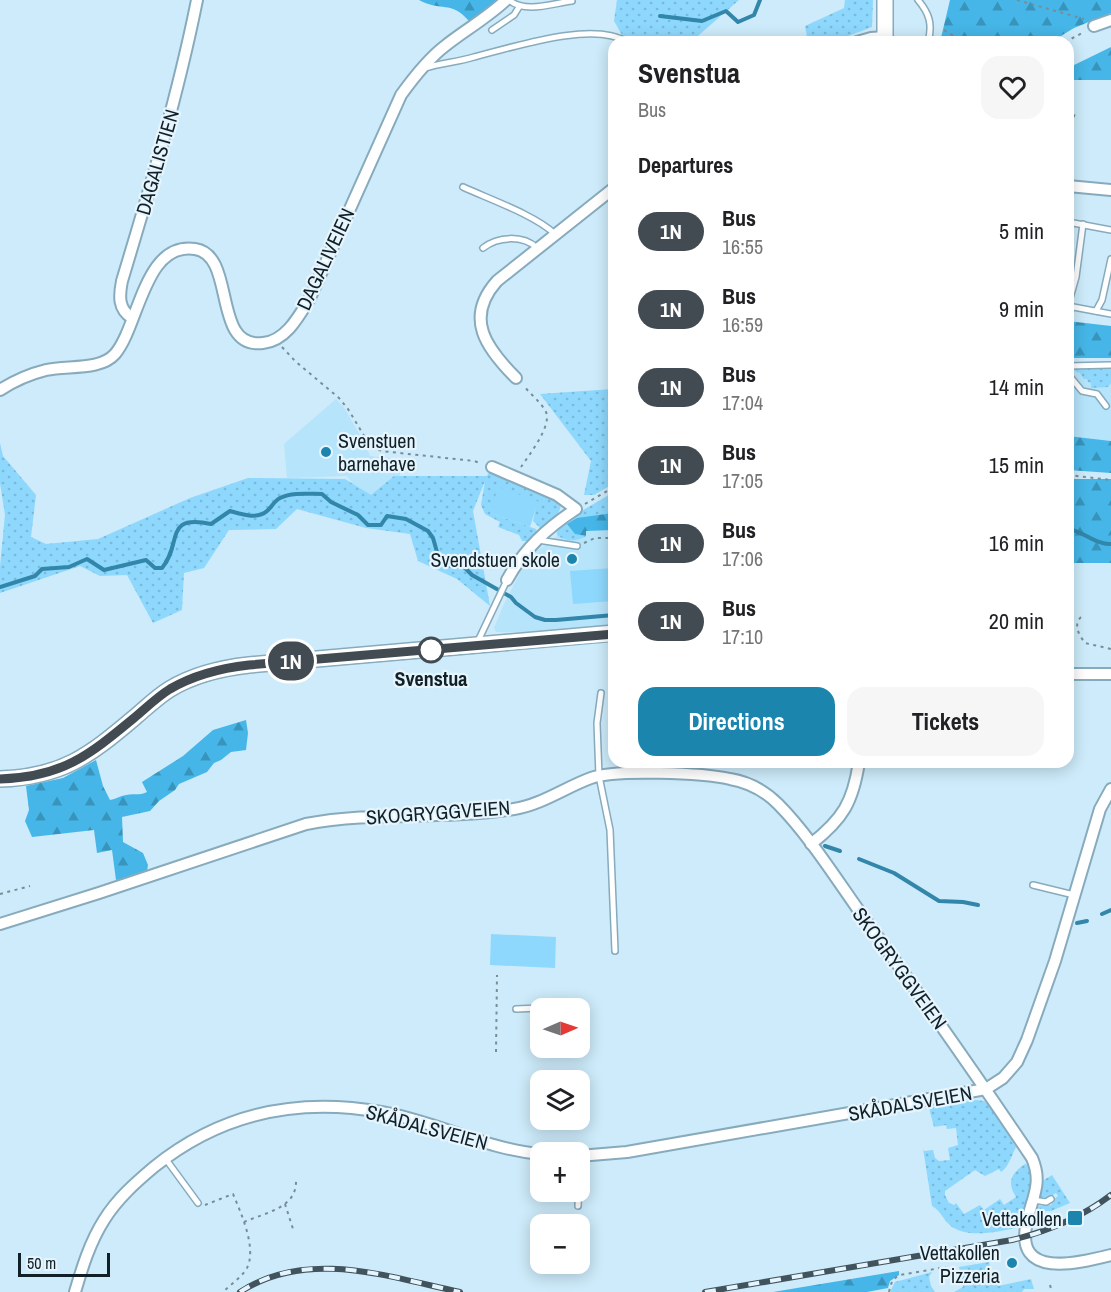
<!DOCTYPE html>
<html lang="en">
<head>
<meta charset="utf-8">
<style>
  body { margin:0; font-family:"Archivo Narrow",sans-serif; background:#f6f6f6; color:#202124; height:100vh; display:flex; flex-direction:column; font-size:22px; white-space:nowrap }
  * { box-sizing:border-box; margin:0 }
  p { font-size:20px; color:#757577 }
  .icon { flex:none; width:33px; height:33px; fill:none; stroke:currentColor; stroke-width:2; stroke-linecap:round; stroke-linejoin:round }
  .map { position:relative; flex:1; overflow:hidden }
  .side { position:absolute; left:608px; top:36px; width:466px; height:732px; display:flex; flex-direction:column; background:#fff; border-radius:18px; box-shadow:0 3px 15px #0003 }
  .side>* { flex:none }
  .badge { padding:0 12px; border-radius:20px; font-size:21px; line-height:39px }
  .needle { width:39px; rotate:88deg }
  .tools { position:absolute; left:530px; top:998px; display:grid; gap:12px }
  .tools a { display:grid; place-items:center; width:60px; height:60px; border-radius:12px; background:#fff; box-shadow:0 3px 15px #0003; font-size:30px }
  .scale { position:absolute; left:18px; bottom:15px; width:92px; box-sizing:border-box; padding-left:6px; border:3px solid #112027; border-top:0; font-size:16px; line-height:21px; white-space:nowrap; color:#112027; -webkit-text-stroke:4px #e6f5fd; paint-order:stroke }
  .map>.badge { position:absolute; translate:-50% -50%; box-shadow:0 0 0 3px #fff }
  h2 { padding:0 30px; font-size:22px; line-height:54px }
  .round { display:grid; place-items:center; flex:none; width:63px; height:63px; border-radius:18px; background:#f6f6f6 }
  .headline { display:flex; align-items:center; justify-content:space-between; height:102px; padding:0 30px }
  h1 { font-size:28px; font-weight:700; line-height:45px }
  .button { display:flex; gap:12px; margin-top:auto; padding:12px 30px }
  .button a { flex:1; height:69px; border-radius:18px; background:#1c85ae; color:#fff; font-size:24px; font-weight:700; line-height:69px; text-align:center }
  .button a+a { background:#f6f6f6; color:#202124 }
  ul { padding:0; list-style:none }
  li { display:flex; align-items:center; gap:18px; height:78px; padding:0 30px }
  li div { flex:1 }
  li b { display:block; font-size:22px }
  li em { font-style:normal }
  li .badge { min-width:66px; font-weight:700; text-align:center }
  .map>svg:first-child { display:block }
  .built { fill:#b6e4fb }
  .grass { fill:url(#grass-dots) }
  .forest { fill:url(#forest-firs) }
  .park { fill:#8ed8fd }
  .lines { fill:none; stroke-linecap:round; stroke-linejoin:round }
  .stream { stroke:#3186aa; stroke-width:4 }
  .service-casing { stroke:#87abbd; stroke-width:8 }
  .minor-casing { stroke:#87abbd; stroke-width:14 }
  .secondary-casing { stroke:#87abbd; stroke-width:18 }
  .path { stroke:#778e99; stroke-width:2; stroke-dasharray:3 4.5; stroke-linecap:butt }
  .service { stroke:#fff; stroke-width:5 }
  .minor { stroke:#fff; stroke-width:10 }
  .secondary { stroke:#fff; stroke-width:15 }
  .rail-casing { stroke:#41535c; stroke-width:6 }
  .rail { stroke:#e6f5fd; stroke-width:4; stroke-dasharray:11; stroke-linecap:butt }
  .line-casing { stroke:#fff; stroke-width:14 }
  .line { stroke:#424a52; stroke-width:9 }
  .poi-dot { fill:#1c85ae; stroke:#e6f5fd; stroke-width:2 }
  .stop-dot { fill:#fff; stroke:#424a52; stroke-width:3 }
  .labels { text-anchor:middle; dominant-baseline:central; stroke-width:4.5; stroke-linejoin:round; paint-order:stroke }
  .street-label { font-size:20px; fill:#112027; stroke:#e6f5fd }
  .poi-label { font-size:20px; fill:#112027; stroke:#e6f5fd; text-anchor:end }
  .stop-label { font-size:20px; font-weight:bold; fill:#112027; stroke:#e6f5fd }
</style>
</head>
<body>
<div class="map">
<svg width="1111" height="1292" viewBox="0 0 1111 1292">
  <defs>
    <pattern id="grass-dots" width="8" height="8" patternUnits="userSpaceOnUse" patternTransform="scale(1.5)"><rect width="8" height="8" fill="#8ed8fd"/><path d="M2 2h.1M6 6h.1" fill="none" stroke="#79b9d9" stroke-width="1.8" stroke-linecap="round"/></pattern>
    <pattern id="forest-firs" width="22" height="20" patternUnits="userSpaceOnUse" patternTransform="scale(1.5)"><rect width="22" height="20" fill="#45b6e7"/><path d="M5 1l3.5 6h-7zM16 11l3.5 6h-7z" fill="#3894bb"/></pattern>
  </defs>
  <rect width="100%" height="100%" fill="#cdebfa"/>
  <g class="built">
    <polygon points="1111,361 1111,441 1068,436 1068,362"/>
    <polygon points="336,399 345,409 367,448 370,456 398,459 403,502 367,504 347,476 287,478 284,444"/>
    <polygon points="613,492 613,625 536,633 496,632 494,628 504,604 521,571 534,553 557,536 556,532 582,511"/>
  </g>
  <g class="grass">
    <polygon points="617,0 739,0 691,42 626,42 614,21"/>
    <polygon points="845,0 873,0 872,27 832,42 808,42 805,26 844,8"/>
    <polygon points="1111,367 1111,383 1108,387 1091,388 1091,383 1088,382 1087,379 1084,379 1080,373 1074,371 1078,368"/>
    <polygon points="613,389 613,484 594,495 584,495 591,461 540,394"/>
    <path d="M0 443 3 456 36 495 31 537 46 544 98 539 190 498 248 478 345 479 371 495 394 476H487L490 471 557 498C568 511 550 521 541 529L533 521 537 501 490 513 536 529 537 532 527 541H522L519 535 498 527 500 522 485 514 481 505 485 481 473 511 490 606 457 579 418 561 410 534 366 528 297 509 276 529 229 530 204 568 184 573 182 610 153 623 127 575 100 576 80 566 0 593V566L5 515 0 483Z"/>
    <path d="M611 494 613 496V513L575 534 586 536C577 542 566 542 557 535L558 528 578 513Z"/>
    <path d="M976 1100 984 1101 990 1106 1016 1147C1012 1154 1009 1167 1001 1172L999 1169 985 1176 975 1170 945 1191V1195L949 1203 954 1205 956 1203 964 1214 980 1205 984 1210 1000 1199 1004 1205 1016 1197C1007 1183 1010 1174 1025 1164L1030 1166C1038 1186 1026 1209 1020 1227 999 1231 971 1239 952 1227 944 1221 941 1211 932 1206L923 1148 924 1151 933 1150 935 1158 939 1161 950 1160 948 1148 958 1145 956 1128 947 1129 946 1125 934 1127 929 1108Z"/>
    <polygon points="1052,1175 1070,1203 1051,1211 1035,1211 1039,1206 1051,1205 1054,1199 1058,1196 1056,1193 1048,1198 1040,1197 1044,1180"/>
    <polygon points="989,1262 992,1277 996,1277 998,1286 1031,1279 1034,1289 1024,1289 1022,1292 954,1292 963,1287 959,1267"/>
    <polygon points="932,1272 929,1277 931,1286 935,1292 890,1292 895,1282"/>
  </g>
  <g class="forest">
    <path d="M419 0H502L469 21C451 0 441 12 419 0Z"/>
    <polygon points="950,0 1111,0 1111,13 1074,28 1051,42 940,42"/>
    <polygon points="1111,47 1111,80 1068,80 1068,68"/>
    <polygon points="1068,321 1111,326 1111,358 1068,358"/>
    <polygon points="1068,436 1111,441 1111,473 1068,470"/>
    <rect x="1068" y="479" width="43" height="84"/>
    <polygon points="613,513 613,530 586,531 586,536 575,534 567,524 577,518"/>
    <path d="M246 720 248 733 246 750 231 752 221 760 214 763 207 772 179 784 175 790 159 801 150 811 122 817 123 842 143 853 148 865 147 871 138 877 116 880 112 850 97 853 94 830 32 837 25 821 29 810 26 786 63 778 96 760 103 786 110 800C116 799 120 796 126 795 133 793 139 796 147 792L142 782 183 756 213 730Z"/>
    <polygon points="899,1271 899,1275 890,1281 888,1288 867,1292 773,1292"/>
  </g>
  <g class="park">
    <polygon points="498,487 538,501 530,527 490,513"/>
    <polygon points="613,568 613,601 573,604 570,571"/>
    <polygon points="491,934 556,937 555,968 490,965"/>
  </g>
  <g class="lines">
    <g class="stream">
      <polyline points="660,16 702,21 726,11 738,22 754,15 760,0"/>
      <path d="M1068 529C1083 531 1096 545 1111 544"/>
      <path d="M0 587 35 576 42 569 69 567 87 559 104 570 146 560 155 568H162C183 543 163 514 211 524L230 511C241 514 257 520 267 511 272 507 274 501 280 498 292 492 309 494 322 494L331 502 358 515 368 525H381L387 516 406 519 428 531 433 538 439 559 445 565 464 567 472 575 511 597 516 603 535 617 545 620H556L614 615"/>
      <polyline points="825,846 840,851"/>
      <polyline points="859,859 894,873 939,901 963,902 978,905"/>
      <polyline points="1102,914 1111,910"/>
      <polyline points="1077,923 1087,921"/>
    </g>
    <defs>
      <g id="service">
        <path d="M509 0C525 14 554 3 572 1"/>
        <path d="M918 0C929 13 933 24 928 42"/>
        <polyline points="492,30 514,15 519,7"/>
        <path d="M425 68C441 63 458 62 474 57 511 48 593 20 627 42"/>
        <path d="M463 187C489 199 535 215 555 234"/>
        <polyline points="1068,222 1111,230"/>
        <path d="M483 248C498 236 523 235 537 248"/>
        <polyline points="1068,305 1076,277 1083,224"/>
        <polyline points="1068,306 1111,314"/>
        <polyline points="1096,311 1102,300 1111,259"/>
        <polyline points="1068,366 1111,365"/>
        <polyline points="1068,374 1082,391 1097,394 1106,406"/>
        <polyline points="538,540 577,546"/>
        <polyline points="478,641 507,580"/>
        <polyline points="601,693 597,723 599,776 610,830 615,951"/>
        <polyline points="1033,885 1074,895"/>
        <polyline points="554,1008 559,1008"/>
        <polyline points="516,1009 540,1008"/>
        <polyline points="571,1047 572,1054"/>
        <polyline points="165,1158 198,1203"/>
        <polyline points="1033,1200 1046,1202 1051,1199"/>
        <polyline points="578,1206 580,1156"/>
      </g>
      <g id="minor">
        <polyline points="1094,26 1111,20"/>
        <polyline points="857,42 871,38 885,37"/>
        <polyline points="1068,186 1111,190"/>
        <path d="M132 318C118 309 119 296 122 281 150 188 178 95 197 0"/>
        <path d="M516 378C486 348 464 318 497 281L614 188"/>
        <path d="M0 390C14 381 30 374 46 370 67 365 100 371 115 354 139 326 144 241 195 249 237 255 211 350 263 343 286 341 299 316 310 298L401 95C414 77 428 59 445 46 465 30 487 18 506 0"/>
        <path d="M492 467 557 495 576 509C547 528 524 549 507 580"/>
        <polyline points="1068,674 1111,674"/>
        <path d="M811 844C843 819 853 802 859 762"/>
        <path d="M0 924 99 893 306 824C374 811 445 820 514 809 541 805 566 787 591 778 614 769 704 773 730 779 748 782 765 791 778 804 808 834 837 880 862 915 920 995 977 1076 1032 1158 1043 1184 1032 1197 1027 1222 1013 1280 1079 1263 1111 1255"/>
        <polyline points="579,1156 627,1152 986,1089 1003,1078 1017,1062 1027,1040 1055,961 1100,809 1111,789"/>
        <path d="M75 1292C82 1268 90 1242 104 1220 117 1199 135 1183 154 1167 221 1113 297 1097 381 1112 435 1121 485 1149 540 1154"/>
      </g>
      <g id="secondary">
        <polyline points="885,42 885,0"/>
        <path d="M0 779C62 777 89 756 134 718 146 708 157 697 170 689 193 675 222 668 249 665L614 633"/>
      </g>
    </defs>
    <use href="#service" class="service-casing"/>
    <use href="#minor" class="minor-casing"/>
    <use href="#secondary" class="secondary-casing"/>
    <g class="path">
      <polyline points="1017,0 1084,19"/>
      <polyline points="944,30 963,42"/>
      <polyline points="1065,42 1084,32"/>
      <polyline points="1068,131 1076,111"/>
      <polyline points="282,347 295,361 339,398 348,409 369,444 381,451 474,461 480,463"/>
      <path d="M521 467C529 455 552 426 546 412 541 402 531 395 524 386"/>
      <polyline points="1068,475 1111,480"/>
      <polyline points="585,504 614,487"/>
      <polyline points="584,543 595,538 614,538"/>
      <path d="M1081 617C1073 625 1079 635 1085 643L1111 649"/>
      <polyline points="937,762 943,764"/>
      <polyline points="0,894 30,886"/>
      <polyline points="496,1052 497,975"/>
      <polyline points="285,1204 293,1229"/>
      <path d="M205 1205 233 1194C241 1213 257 1248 247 1268 241 1278 231 1284 223 1292"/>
      <path d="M244 1222C267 1212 297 1208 296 1180"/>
      <polyline points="1050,1285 1052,1292"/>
      <path d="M889 1292C891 1283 892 1279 900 1275L946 1267"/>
    </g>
    <use href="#service" class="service"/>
    <use href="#minor" class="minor"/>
    <use href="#secondary" class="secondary"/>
    <defs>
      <g id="rail">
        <path d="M240 1292C308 1248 388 1277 460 1292"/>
        <path d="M705 1292 1012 1240C1049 1231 1081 1218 1111 1195"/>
      </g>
    </defs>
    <use href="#rail" class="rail-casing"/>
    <use href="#rail" class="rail"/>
  </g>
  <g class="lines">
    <defs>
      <path id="line" d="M0 779C62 777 88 756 134 718 146 708 157 697 170 689 194 675 222 668 249 665L614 634"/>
    </defs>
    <use href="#line" class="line-casing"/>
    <use href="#line" class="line"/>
  </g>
  <g class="poi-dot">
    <circle cx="326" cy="452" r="6"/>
    <circle cx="572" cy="559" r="6"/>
    <rect x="1067" y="1210" width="16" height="16" rx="3"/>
    <circle cx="1012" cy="1263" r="6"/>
  </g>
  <circle class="stop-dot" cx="431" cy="650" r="12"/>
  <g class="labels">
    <g class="street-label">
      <text transform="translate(157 162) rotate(-74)">DAGALISTIEN</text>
      <text transform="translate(325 259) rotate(-65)">DAGALIVEIEN</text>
      <text transform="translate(438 812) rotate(-4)">SKOGRYGGVEIEN</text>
      <text transform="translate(900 968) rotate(54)">SKOGRYGGVEIEN</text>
      <text transform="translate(910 1103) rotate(-10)">SKÅDALSVEIEN</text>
      <text transform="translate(427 1127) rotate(15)">SKÅDALSVEIEN</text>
    </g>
    <g class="poi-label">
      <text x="338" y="440" text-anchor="start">Svenstuen<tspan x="338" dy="23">barnehave</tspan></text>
      <text x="560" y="559">Svendstuen skole</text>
      <text x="1062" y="1218">Vettakollen</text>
      <text x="1000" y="1252">Vettakollen<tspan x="1000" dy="23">Pizzeria</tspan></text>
    </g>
    <g class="stop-label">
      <text x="431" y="678">Svenstua</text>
    </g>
  </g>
</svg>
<div class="tools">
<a><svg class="needle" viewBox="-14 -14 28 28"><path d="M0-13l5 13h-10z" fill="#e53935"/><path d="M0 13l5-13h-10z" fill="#757577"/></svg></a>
<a><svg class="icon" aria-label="layers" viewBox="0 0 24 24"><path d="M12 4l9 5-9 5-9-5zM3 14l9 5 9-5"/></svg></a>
<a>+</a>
<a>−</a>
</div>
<div class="scale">50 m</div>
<b class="badge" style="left:291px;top:661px;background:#424a52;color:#fff">1N</b>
<section class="side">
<div class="headline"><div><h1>Svenstua</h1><p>Bus</p></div><a class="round"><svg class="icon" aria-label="heart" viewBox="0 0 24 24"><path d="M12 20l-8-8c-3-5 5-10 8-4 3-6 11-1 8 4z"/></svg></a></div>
<h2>Departures</h2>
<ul>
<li><span class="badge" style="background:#424a52;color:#fff">1N</span><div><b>Bus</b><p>16:55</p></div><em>5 min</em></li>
<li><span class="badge" style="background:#424a52;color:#fff">1N</span><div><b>Bus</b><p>16:59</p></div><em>9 min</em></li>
<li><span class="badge" style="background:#424a52;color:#fff">1N</span><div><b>Bus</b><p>17:04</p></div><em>14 min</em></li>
<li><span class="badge" style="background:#424a52;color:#fff">1N</span><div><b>Bus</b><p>17:05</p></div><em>15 min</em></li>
<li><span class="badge" style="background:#424a52;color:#fff">1N</span><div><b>Bus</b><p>17:06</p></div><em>16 min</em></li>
<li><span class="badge" style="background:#424a52;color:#fff">1N</span><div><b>Bus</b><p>17:10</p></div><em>20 min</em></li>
</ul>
<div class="button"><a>Directions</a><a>Tickets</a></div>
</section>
</div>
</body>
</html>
